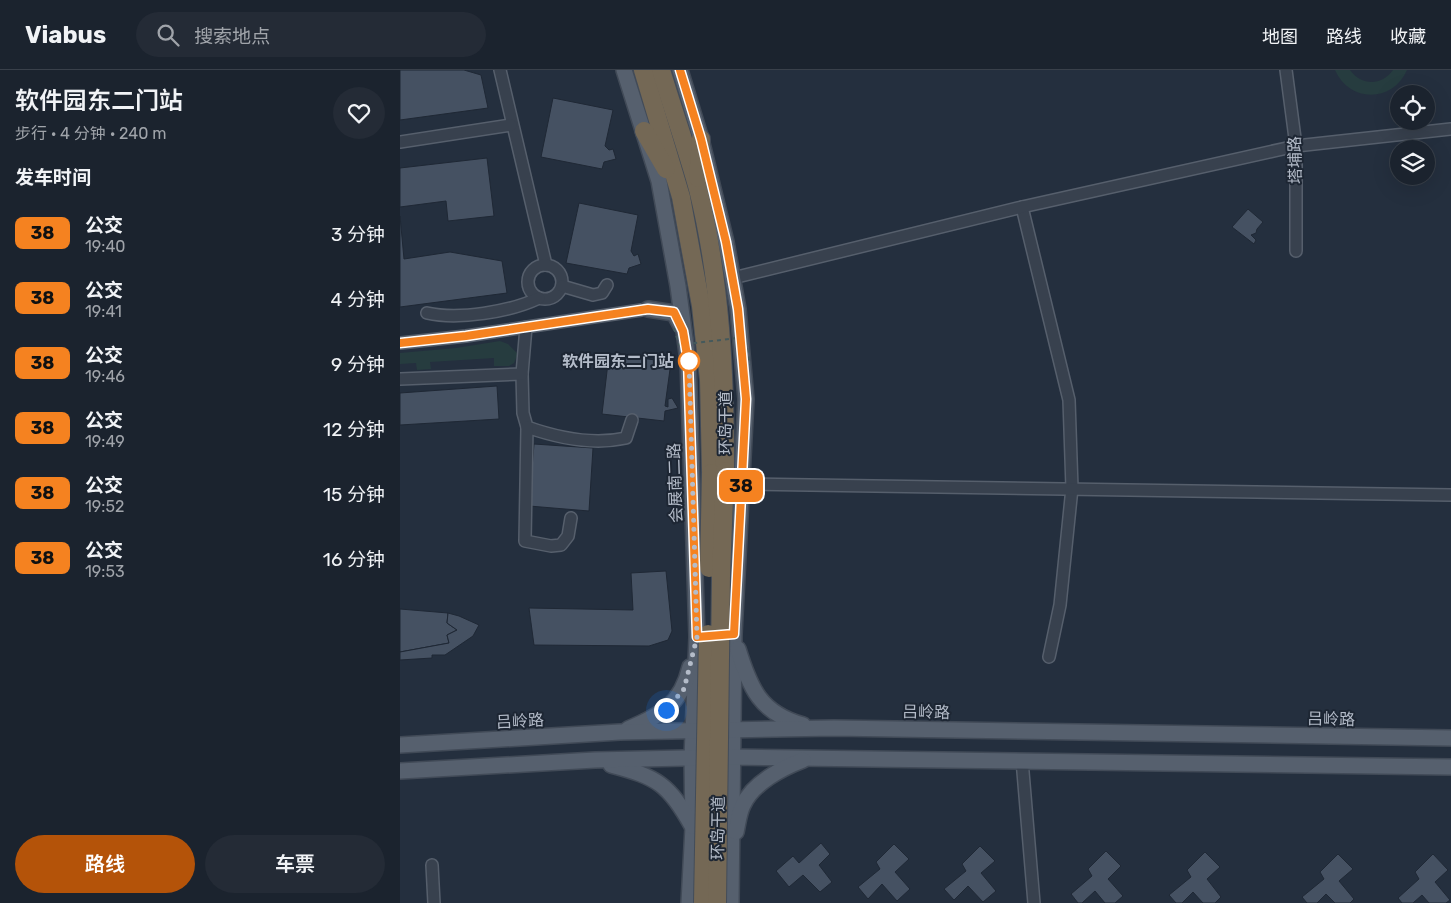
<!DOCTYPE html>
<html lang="zh">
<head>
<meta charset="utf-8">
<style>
  body { margin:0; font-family:Rubik,"Noto Sans SC",sans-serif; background:#242b36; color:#f1f3f6; height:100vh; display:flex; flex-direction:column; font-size:19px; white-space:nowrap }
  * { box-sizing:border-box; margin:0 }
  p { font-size:16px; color:#a0a4aa }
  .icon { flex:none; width:28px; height:28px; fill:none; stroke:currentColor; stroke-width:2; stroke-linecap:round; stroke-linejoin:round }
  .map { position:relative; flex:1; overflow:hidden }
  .side { display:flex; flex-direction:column; background:#1b232e; width:400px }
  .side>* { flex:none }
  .badge { padding:0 10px; border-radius:8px; font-size:18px; line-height:32px }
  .controls { position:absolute; left:990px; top:15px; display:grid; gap:10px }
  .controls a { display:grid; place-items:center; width:45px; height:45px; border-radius:50%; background:#1b232e; box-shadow:0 5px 20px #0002,0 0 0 1px #39404a; font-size:25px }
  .you { position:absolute; width:25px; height:25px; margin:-12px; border:4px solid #fff; border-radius:50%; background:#1a73e8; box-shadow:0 0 0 8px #1a73e833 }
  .map>.badge { position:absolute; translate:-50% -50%; box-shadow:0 0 0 2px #fff }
  h2 { padding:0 15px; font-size:19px; line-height:45px }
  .round { display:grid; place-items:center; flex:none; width:52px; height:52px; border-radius:26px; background:#242b36 }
  .headline { display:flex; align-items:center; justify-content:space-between; height:85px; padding:0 15px }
  h1 { font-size:24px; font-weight:600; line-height:38px }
  .action { display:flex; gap:10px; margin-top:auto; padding:10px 15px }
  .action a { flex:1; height:58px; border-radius:30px; background:#b45309; color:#fff; font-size:20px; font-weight:600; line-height:58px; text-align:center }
  .action a+a { background:#242b36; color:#f1f3f6 }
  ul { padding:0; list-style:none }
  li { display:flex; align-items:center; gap:15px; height:65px; padding:0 15px }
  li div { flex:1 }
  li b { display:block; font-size:19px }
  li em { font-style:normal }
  li .badge { min-width:55px; font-weight:700; text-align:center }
  header { display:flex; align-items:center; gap:30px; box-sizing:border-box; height:70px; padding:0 25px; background:#1b232e; border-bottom:1px solid #39404a }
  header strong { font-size:24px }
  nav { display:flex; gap:28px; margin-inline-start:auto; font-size:18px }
  .search { width:350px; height:45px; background:#242b36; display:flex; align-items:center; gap:12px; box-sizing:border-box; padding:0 18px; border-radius:28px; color:#a0a4aa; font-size:19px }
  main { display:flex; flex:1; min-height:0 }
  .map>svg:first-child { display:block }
  .green { fill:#263c3f }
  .building { fill:#455162; stroke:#1f2835 }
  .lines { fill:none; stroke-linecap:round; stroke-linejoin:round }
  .minor-casing { stroke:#565f6c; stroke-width:14 }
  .major-casing { stroke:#414a57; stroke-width:18 }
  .highway-casing { stroke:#434c59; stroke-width:20 }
  .minor { stroke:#38414e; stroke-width:11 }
  .major { stroke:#56606e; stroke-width:15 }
  .highway { stroke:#746855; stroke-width:18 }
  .highway-bridge-casing { stroke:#434c59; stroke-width:20; stroke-linecap:butt }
  .path-bridge { stroke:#44595c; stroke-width:2; stroke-dasharray:4 4; stroke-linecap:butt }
  .highway-bridge { stroke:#746855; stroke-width:18 }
  .line-casing { stroke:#fff; stroke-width:11 }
  .line { stroke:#f58220; stroke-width:8 }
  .walk { stroke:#b4bcc9; stroke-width:5; stroke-dasharray:0 9 }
  .stop-dot { fill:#fff; stroke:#f58220; stroke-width:2.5 }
  .labels { text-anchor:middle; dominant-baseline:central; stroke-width:4; stroke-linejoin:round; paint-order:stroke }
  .street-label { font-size:16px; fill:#b4bcc9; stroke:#1d2633 }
  .stop-label { font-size:16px; font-weight:bold; fill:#b4bcc9; stroke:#1d2633; text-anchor:end }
</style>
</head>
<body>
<header>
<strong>Viabus</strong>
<div class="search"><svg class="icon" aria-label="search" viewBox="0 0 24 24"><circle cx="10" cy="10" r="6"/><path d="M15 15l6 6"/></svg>搜索地点</div>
<nav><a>地图</a><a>路线</a><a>收藏</a></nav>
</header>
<main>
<section class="side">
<div class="headline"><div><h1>软件园东二门站</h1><p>步行 · 4 分钟 · 240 m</p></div><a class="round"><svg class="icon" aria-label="heart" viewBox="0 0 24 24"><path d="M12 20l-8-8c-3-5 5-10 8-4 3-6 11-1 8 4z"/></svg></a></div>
<h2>发车时间</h2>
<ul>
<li><span class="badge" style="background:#f58220;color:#111">38</span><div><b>公交</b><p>19:40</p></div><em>3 分钟</em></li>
<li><span class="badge" style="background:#f58220;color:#111">38</span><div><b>公交</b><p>19:41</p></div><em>4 分钟</em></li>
<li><span class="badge" style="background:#f58220;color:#111">38</span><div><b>公交</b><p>19:46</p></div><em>9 分钟</em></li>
<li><span class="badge" style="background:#f58220;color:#111">38</span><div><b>公交</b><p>19:49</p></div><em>12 分钟</em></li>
<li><span class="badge" style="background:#f58220;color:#111">38</span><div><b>公交</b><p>19:52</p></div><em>15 分钟</em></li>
<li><span class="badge" style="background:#f58220;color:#111">38</span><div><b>公交</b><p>19:53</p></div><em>16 分钟</em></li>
</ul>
<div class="action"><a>路线</a><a>车票</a></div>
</section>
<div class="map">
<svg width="1051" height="833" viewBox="0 0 1051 833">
  <rect width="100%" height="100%" fill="#242f3e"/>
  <g class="green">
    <path d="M935 0H950C961 16 982 16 993 0H1007C993 33 949 33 935 0Z"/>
    <polygon points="100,271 108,274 118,284 114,293 109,296 94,296 94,288 30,292 31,299 17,300 16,293 0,294 0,283 56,278"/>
  </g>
  <g class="building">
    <polygon points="0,0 64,0 81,5 88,38 0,50"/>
    <polygon points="153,28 213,40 205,76 209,80 213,79 216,89 204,92 202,99 141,87"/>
    <polygon points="87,88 94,146 48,151 46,131 0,137 0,98"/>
    <polygon points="179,133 238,145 231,181 234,186 238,184 241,194 229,198 227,204 166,193"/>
    <polygon points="848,139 863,152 857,159 856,163 851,165 856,170 854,174 832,157"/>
    <polygon points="0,146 4,189 50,182 102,191 107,223 0,237"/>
    <polygon points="209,284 271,292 265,336 268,337 268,329 272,328 278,338 265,341 264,351 202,344"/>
    <polygon points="97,316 99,349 0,355 0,323"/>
    <polygon points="134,374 193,378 189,441 129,436"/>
    <polygon points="266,501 272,561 268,570 249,576 134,575 129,538 233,540 231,503"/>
    <polygon points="0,539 48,543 47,553 57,560 47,565 49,573 0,582"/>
    <polygon points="48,543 59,546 79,555 73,566 45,585 32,585 32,588 0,590 0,582 49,573 47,565 57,560 47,553"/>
    <polygon points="421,773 430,784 419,795 432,812 420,822 403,805 389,817 376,801 393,786 399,793"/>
    <polygon points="494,774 509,789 495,802 510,819 497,831 482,814 468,829 458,817 480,799 476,792"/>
    <polygon points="580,776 595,791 581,803 596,821 583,832 568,816 554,830 544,819 566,801 562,794"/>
    <polygon points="706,781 721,796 708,809 723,826 715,833 705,833 695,821 682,833 678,833 671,824 692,806 688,799"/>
    <polygon points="805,782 820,797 807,809 821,827 815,833 803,833 793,822 782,833 776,833 769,825 791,807 787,800"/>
    <polygon points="938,784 953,799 939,811 954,829 950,833 935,833 926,824 917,833 907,833 902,827 924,809 920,802"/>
    <polygon points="1033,784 1048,800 1035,812 1050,830 1046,833 1029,833 1022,825 1013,833 1002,833 998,828 1019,809 1015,802"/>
  </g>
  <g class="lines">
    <defs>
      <g id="minor">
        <polyline points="100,0 146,195"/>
        <polyline points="886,0 896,76 896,181"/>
        <polyline points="0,72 111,55"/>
        <polyline points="622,137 669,330 672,418 660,535 649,587"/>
        <circle cx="145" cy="212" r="17"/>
        <polyline points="333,208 622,137 896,76 1051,59"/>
        <polyline points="162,216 193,225 202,223 207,215"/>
        <path d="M27 243C58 250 110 242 139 228"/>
        <polyline points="0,273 66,266 248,239"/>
        <path d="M122 304 123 343 127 357C158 368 194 375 226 368L232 350"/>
        <polyline points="0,309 122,304 126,257"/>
        <polyline points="127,357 125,471 151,476 161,475 168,466 171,448"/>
        <polyline points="341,414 1051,425"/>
        <polyline points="622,690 634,833"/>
        <polyline points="32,795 34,833"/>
      </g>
      <g id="major">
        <polyline points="224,0 259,111 278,216 288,291 297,567 292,687 293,757 289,833"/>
        <polyline points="280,0 301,69 326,172 338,239 346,329 334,564 331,833"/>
        <polyline points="248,239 274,243 281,256"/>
        <path d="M338 579C350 618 360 643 403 655"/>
        <path d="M228 659C261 645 281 635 290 597"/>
        <polyline points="0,675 220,662 434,658 1051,668"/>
        <path d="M211 695C257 707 269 714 292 756"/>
        <polyline points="0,701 195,690 331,687 1051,697"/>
        <path d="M336 762C338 753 339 743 343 735 353 713 382 698 403 690"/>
      </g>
      <g id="highway">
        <polyline points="243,0 281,127 301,236 309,310 311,403"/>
        <path d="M261 0C273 40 287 79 298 119 321 212 325 306 325 401"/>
        <polyline points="244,61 266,99"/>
        <polyline points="298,108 301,69"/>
      </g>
    </defs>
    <use href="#minor" class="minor-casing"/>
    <use href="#major" class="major-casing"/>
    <use href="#highway" class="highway-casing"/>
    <use href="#minor" class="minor"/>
    <use href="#major" class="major"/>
    <use href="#highway" class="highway"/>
    <defs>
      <g id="highway-bridge">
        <polyline points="309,498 311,403"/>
        <polyline points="303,833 308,564"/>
        <polyline points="317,833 321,506 325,401"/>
      </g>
    </defs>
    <use href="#highway-bridge" class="highway-bridge-casing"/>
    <polyline class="path-bridge" points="274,258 279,275 345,267 350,295"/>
    <use href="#highway-bridge" class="highway-bridge"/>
  </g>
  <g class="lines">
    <defs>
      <polyline id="line" points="0,273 66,266 248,239 274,242 283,261 288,291 297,567 334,564 346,329 338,239 326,172 301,69 280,0"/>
    </defs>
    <use href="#line" class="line-casing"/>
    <use href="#line" class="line"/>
    <polyline class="walk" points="266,640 284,619 297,567 289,291"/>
  </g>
  <circle class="stop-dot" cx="289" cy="291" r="10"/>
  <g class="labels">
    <g class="street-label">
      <text transform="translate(895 90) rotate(-91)">塔埔路</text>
      <text transform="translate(325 353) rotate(-90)">环岛干道</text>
      <text transform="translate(275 413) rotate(-92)">会展南二路</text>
      <text transform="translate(526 642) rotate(1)">吕岭路</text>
      <text transform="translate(931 649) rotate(1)">吕岭路</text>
      <text transform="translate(120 651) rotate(-3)">吕岭路</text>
      <text transform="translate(318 758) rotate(-89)">环岛干道</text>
    </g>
    <g class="stop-label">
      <text x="274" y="291">软件园东二门站</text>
    </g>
  </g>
</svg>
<div class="controls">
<a><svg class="icon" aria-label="locate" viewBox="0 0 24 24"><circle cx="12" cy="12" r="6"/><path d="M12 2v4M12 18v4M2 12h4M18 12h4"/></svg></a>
<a><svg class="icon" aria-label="layers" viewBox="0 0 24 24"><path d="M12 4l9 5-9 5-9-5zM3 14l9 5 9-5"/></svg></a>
</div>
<div class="you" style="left:266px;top:640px"></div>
<b class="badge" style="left:341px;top:416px;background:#f58220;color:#111">38</b>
</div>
</main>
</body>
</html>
